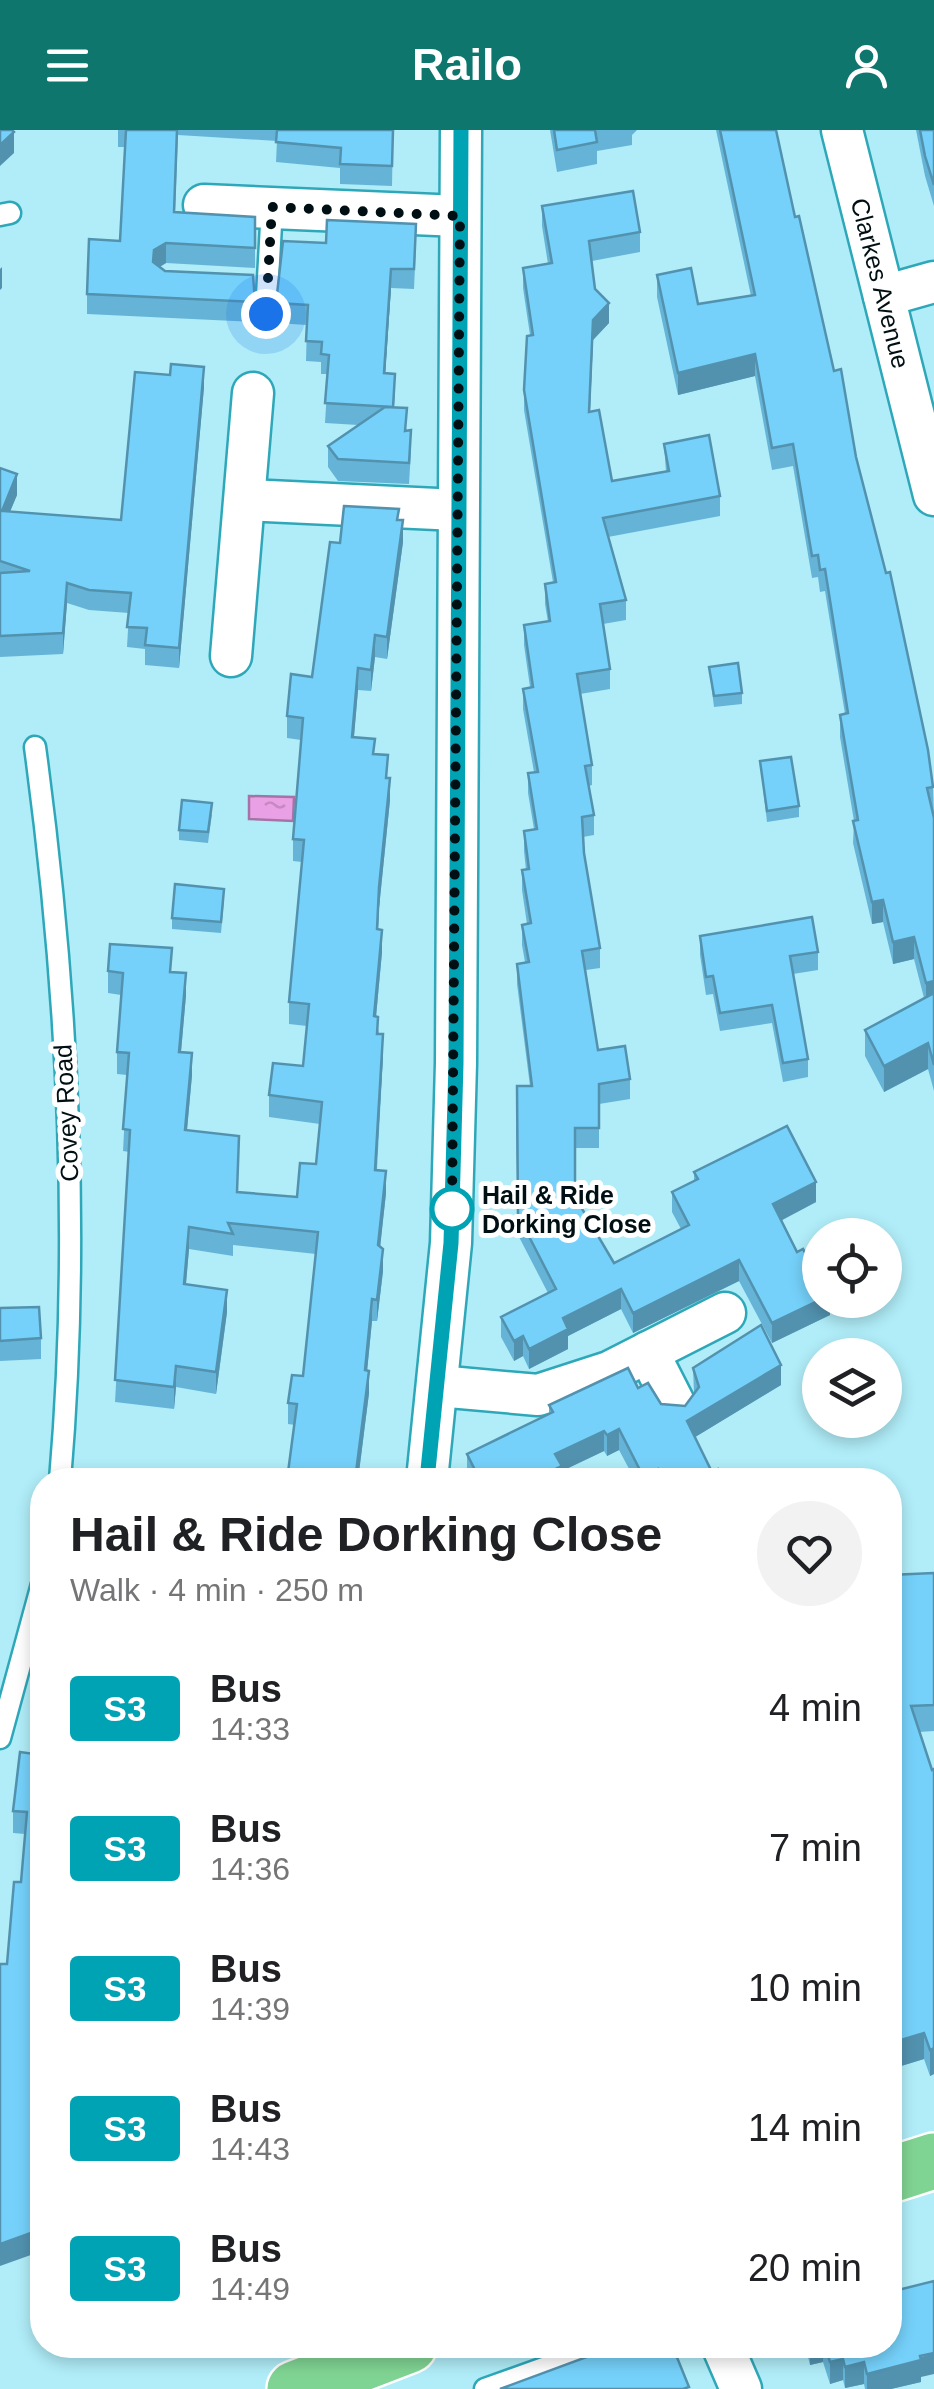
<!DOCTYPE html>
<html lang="en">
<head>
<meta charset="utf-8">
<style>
  body { margin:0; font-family:Arial,sans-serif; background:#f2f2f2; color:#202124; height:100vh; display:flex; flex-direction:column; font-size:38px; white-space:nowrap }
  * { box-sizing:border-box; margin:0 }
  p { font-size:32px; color:#757577 }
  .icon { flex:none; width:55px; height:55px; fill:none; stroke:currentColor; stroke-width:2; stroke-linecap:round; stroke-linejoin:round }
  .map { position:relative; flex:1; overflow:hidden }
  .panel { position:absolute; left:30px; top:1338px; width:872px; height:890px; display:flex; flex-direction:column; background:#fff; border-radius:40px; box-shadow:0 5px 15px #0003 }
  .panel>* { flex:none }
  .badge { padding:0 20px; border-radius:8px; font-size:35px; line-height:65px }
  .controls { position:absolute; left:802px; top:1088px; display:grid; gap:20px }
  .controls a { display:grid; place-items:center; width:100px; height:100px; border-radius:50%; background:#fff; box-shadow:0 5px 15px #0003; font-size:50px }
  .you { position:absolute; width:50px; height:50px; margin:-25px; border:8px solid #fff; border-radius:50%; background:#1a73e8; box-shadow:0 0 0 15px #1a73e833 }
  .map>.badge { position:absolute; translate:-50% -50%; box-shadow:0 0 0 5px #fff }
  .round { display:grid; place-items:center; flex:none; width:105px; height:105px; border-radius:52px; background:#f2f2f2 }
  .summary { display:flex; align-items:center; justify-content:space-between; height:170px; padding:0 40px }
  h1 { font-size:48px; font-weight:600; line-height:75px }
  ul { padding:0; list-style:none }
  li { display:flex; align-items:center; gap:30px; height:140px; padding:0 40px }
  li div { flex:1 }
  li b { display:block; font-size:38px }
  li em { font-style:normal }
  li .badge { min-width:110px; font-weight:700; text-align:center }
  header { display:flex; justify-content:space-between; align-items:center; height:130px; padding:0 40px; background:#0f766e; color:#fff; font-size:45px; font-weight:600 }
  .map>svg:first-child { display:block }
  .water { fill:url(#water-ripples); stroke:#a474a6; stroke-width:2.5 }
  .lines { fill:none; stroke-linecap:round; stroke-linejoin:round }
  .service-casing { stroke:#2ea8b9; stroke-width:25 }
  .minor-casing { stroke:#2ea8b9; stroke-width:45 }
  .trunk-casing { stroke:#fff; stroke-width:60 }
  .service { stroke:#fff; stroke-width:20 }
  .minor { stroke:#fff; stroke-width:40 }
  .trunk { stroke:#80d493; stroke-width:55 }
  .wall { fill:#65b4d7 }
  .shaded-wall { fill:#5292af }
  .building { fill:#75d1fa; stroke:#5292af; stroke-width:2.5 }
  .line-casing { stroke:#fff; stroke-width:22 }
  .line { stroke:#00a3b4; stroke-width:15 }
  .walk { stroke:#000f13; stroke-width:10; stroke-dasharray:0 18 }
  .stop-dot { fill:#fff; stroke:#00a3b4; stroke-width:5 }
  .labels { text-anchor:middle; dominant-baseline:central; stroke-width:10; stroke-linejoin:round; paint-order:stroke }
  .street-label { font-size:25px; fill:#000f13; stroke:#fff }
  .stop-label { font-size:25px; font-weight:bold; fill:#000f13; stroke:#fff; text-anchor:start }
</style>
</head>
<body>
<header><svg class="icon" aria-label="menu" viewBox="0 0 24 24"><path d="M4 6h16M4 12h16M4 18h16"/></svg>Railo<svg class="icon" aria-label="person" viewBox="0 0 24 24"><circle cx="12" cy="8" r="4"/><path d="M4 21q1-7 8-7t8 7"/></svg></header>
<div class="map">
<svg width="934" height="2259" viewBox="0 0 934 2259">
  <defs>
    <pattern id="water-ripples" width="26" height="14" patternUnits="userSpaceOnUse" patternTransform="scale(2.5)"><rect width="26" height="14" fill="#eaa0e5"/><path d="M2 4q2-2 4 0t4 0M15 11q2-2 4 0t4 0" fill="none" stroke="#c789c4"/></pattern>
  </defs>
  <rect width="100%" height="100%" fill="#b0edf8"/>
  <polygon class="water" points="249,666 294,667 293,691 249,689"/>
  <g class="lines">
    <defs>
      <g id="service">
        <polyline points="0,85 10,83"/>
        <polyline points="266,184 272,77"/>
        <path d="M35 617C68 860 81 1106 60 1350"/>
        <polyline points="0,1608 42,1454"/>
        <polyline points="485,2259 608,2215"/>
      </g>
      <g id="minor">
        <path id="s1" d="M842 0 934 365"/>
        <polyline points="204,75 460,86"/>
        <polyline points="884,166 934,152"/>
        <polyline points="246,370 458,380"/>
        <polyline points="231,526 253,263"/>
        <polyline points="648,1222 675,1275"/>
        <polyline points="438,1256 538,1265 609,1242 725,1183"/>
        <polyline points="427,1350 451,1113 456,933 461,0"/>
        <polyline points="722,2215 741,2259"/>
      </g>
      <g id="trunk">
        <polyline points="890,2045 934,2031"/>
        <polyline points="295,2259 409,2215"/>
      </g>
    </defs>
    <use href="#service" class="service-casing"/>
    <use href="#minor" class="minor-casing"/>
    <use href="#trunk" class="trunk-casing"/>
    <use href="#service" class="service"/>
    <use href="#minor" class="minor"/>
    <use href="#trunk" class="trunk"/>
  </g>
  <g class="wall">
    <polygon points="118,0 393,0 392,56 340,54 340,38 276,32 277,11 178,5 175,82 255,87 255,138 166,133 160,137 165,141 255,172 255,192 87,184 87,164 120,111 125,17 118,17"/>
    <polygon points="550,0 637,0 632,5 632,15 597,21 597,34 557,42"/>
    <polygon points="716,0 776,0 795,87 856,327 933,657 934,688 934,961 928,939 884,962 865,926 865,900 924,868 914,829 893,834 883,792 872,794 853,713 854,691 840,607 840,585 845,584 825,461 820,462 818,447 812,448 793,336 772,340 755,246 678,265 657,167 657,145 698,174 751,166"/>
    <polygon points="916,0 934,0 934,76 925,46"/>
    <polygon points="542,76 640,102 640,122 592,131 595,159 609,193 593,210 590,282 612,351 666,342 664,314 720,366 720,386 608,407 626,470 626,490 603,494 610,539 610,559 580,564 592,635 592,655 589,656 594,685 594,705 583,707 584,723 600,818 600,838 586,840 598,920 630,949 630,969 599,974 599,1018 575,1018 575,1067 614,1133 681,1099 672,1082 672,1062 694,1051 694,1042 816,1072 781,1090 797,1122 830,1170 830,1185 772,1213 739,1151 633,1203 621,1179 568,1206 568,1219 529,1239 523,1226 514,1231 501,1207 501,1187 548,1163 518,1105 516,998 530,956 517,854 517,834 525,832 522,815 522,795 527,794 522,760 522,740 526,740 524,721 524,701 534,699 528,663 528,643 534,642 523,579 523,559 530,557 524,515 524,495 548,492 545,474 545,454 553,452 524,280 524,260 530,205 523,158 523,138 548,134 542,96"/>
    <polygon points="326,113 416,114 414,159 391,158 385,243 395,264 394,277 407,300 411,321 409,354 338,351 328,337 328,316 358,295 325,293 328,244 321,244 321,232 306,231 307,195 276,193 276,173"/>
    <polygon points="204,257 179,538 145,535 145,519 127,517 129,483 89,480 67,473 63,524 0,527 0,338 17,365 10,381 121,390"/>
    <polygon points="399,390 403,412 387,529 375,527 371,561 358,560 354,607 375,624 387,648 390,670 379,778 378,799 382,822 376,887 383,926 377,1040 386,1063 380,1116 383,1141 377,1191 372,1191 367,1241 369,1263 358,1350 287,1350 295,1295 288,1294 288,1273 303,1246 316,1124 233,1115 233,1126 189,1119 186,1154 227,1182 216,1264 176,1257 174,1279 115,1272 129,1022 123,1021 127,945 117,944 117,922 121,865 108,863 108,841 172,842 186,865 181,922 192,945 187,1000 237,1062 297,1067 316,1034 320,994 269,987 269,965 303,936 307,896 289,894 289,872 302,732 293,731 293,709 301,610 287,608 287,586 312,547 340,413"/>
    <polygon points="709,537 742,563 742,574 714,577"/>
    <polygon points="760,631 799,676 799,687 767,692"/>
    <polygon points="212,684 208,713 179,710 179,700"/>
    <polygon points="224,770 221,803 172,799 172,788"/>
    <polygon points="700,806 818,822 818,840 793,844 808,929 808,947 783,952 772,893 720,901 713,864 706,865 700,825"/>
    <polygon points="0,1178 41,1208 41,1229 0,1231"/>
    <polygon points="693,1238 781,1255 695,1307 712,1342 723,1350 635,1350 619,1320 607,1326 604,1321 562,1341 562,1350 469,1350 467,1345 467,1324 549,1284 549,1275 638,1258 661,1274 685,1276 694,1263"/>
    <polygon points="934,1443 934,1601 919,1602 932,1640 934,1639 934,1944 930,1946 924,1929 901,1936 894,1912 890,1445"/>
    <polygon points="42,1625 7,1834 21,1752 25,1704 13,1703 13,1681"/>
    <polygon points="805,2215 890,2215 921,2247 921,2252 891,2259 865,2259 864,2254 845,2258 843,2250 830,2254 823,2232 810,2235"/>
  </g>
  <g class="shaded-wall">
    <polygon points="14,2 14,23 0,36 0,15"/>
    <polygon points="166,113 166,133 154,140 154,120"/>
    <polygon points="2,137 2,158 0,160 0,139"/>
    <polygon points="391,139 391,158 384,263 384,243"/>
    <polygon points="609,173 609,193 593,210 589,302 593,190"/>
    <polygon points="755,224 755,246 678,265 678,243"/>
    <polygon points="204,237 204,257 179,538 179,518"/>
    <polygon points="17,344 17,365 2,401 2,381"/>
    <polygon points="403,390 403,412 387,529 387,507"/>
    <polygon points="67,453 67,473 63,524 63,503"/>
    <polygon points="375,505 375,527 371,561 371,540"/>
    <polygon points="358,538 358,560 352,629 352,607"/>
    <polygon points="390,648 390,670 379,778 377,821 379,757"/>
    <polygon points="883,770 883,792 872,794 872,772"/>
    <polygon points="382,800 382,822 374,908 374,886"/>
    <polygon points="914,807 914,829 893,834 893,812"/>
    <polygon points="186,843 186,865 179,944 179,922"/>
    <polygon points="934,851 934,873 926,875 926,853"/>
    <polygon points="383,904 383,926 375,1062 375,1040"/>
    <polygon points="928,913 928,939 884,962 884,936"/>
    <polygon points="192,923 192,945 185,1022 185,1000"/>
    <polygon points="386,1041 386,1063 378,1137 378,1115"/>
    <polygon points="816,1052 816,1072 773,1095 773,1074"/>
    <polygon points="189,1097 189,1119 184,1176 184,1154"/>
    <polygon points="383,1119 383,1141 377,1191 377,1170"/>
    <polygon points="739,1130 739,1151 633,1203 633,1183"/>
    <polygon points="621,1159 621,1179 568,1206 568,1219 529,1239 529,1219 563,1188"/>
    <polygon points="227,1160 227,1182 216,1264 216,1242"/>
    <polygon points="372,1169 372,1191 365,1262 365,1240"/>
    <polygon points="820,1170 830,1170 830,1185 772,1213 772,1193"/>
    <polygon points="523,1206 523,1226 514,1231 514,1211"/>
    <polygon points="781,1235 781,1255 687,1312 687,1291"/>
    <polygon points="176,1236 176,1257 174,1279 174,1257"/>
    <polygon points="369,1241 369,1263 358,1350 355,1350"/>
    <polygon points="619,1299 619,1320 607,1326 607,1305"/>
    <polygon points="604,1301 604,1321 562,1341 562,1350 545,1350 545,1344 555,1324"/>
    <polygon points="658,1339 658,1350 643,1350 643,1346"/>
    <polygon points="894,1886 894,1912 890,1913 890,1887"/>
    <polygon points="924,1903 924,1929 901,1936 901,1910"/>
    <polygon points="934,1918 934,1944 930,1946 930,1920"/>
    <polygon points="42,2099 42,2121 0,2136 0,2114"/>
    <polygon points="145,2215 161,2215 145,2221"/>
    <polygon points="810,2215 823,2215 823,2232 810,2235"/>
    <polygon points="934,2223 934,2244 921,2247 921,2252 891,2259 867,2259 867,2244"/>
    <polygon points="843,2229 843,2250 830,2254 830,2232"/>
    <polygon points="864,2232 864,2254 845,2258 845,2237"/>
  </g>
  <g class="building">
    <polygon points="0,0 12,0 14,2 0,15"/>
    <polygon points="126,0 177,0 174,82 255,87 255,118 166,113 154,120 153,132 165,141 253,145 255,172 87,164 89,109 120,111"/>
    <polygon points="277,0 393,0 392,36 340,34 341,18 276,12"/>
    <polygon points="554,0 595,0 597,12 557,20"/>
    <polygon points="720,0 776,0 795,87 799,86 834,241 841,239 856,327 886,443 890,442 928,620 933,657 927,658 934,688 934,851 926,853 914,807 893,812 883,770 872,772 853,691 858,690 840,585 848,583 825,439 820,440 818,425 812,426 793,314 772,318 755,224 678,243 657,145 691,138 698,174 755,165"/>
    <polygon points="920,0 934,0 934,55 925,26"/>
    <polygon points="633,61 640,102 589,111 595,159 609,173 593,190 589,282 599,280 612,351 669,341 664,314 709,305 720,366 603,388 626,470 600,474 610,539 577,544 592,635 585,636 594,685 582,687 584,723 600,818 582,821 598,920 625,916 630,949 599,954 599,998 575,998 575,1067 614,1133 689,1095 672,1062 698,1049 694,1042 787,996 816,1052 773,1074 797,1122 803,1119 820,1148 820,1170 772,1193 739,1130 633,1183 621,1159 563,1188 568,1199 529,1219 523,1206 514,1211 501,1187 556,1159 518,1085 517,956 532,956 517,834 529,832 522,795 531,793 522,740 529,739 524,701 537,699 528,643 538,642 523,559 533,557 524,495 550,491 545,454 556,452 524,260 527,206 533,205 523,138 552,133 542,76"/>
    <polygon points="327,90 416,94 414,139 391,139 384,243 395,244 393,277 325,273 329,225 321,224 322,212 306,211 308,175 276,173 283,111 326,113"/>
    <polygon points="171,234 204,237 179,518 145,515 147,498 127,497 131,463 89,460 67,453 63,503 0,506 0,443 30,441 0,431 0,338 17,344 2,381 121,390 135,242 170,245"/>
    <polygon points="385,277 407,278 405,301 411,300 409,333 338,329 328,316"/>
    <polygon points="344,376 399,379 397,390 403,390 387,507 375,505 371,540 358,538 352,607 375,609 373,624 388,625 386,648 390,648 379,757 377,799 382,800 374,886 378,887 377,904 383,904 375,1040 386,1041 378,1115 383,1119 377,1170 372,1169 365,1240 369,1241 355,1350 287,1350 297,1274 288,1273 292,1245 303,1246 318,1102 228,1093 233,1104 189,1097 184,1154 227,1160 216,1242 176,1236 174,1257 115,1250 130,1000 123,999 129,923 117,922 123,843 108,841 110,814 172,818 170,842 186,843 179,922 192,923 185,1000 239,1006 237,1062 297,1067 300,1033 316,1034 322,972 269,965 273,933 303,936 309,874 289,872 304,710 293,709 303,588 287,586 291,544 312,547 330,412 340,413"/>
    <polygon points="738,533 742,563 714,566 709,537"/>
    <polygon points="791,627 799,676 767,681 760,631"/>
    <polygon points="182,670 212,673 208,702 179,700"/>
    <polygon points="175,754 224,759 221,792 172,788"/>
    <polygon points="812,787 818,822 790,826 808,929 783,933 772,875 720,883 713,846 706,847 700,806"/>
    <polygon points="934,863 934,935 928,913 884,936 865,900"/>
    <polygon points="39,1177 41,1208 0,1211 0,1178"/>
    <polygon points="761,1195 781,1235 687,1291 712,1342 718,1339 723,1350 662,1350 658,1339 643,1346 619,1299 607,1305 604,1301 555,1324 562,1336 545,1344 547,1350 480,1350 467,1324 553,1282 549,1275 628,1238 638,1258 648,1253 661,1274 685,1276 699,1257 693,1238"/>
    <polygon points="934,1443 934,1575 911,1576 932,1640 934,1639 934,1918 930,1920 924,1903 901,1910 894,1886 890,1887 890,1445"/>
    <polygon points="20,1622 42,1625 42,2099 0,2114 0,1834 7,1834 14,1752 21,1752 27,1682 13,1681"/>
    <polygon points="934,2151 934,2223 920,2226 921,2230 867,2244 864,2232 845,2237 843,2229 830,2232 825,2215 890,2215 890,2162"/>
    <polygon points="619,2215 672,2215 689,2257 683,2259 500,2259"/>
  </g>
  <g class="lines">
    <defs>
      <polyline id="line" points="427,1350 451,1113 456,933 461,0"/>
    </defs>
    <use href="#line" class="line-casing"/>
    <use href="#line" class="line"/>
    <polyline class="walk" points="266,184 272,77 460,86 452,1079"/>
  </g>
  <circle class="stop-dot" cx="452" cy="1079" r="20"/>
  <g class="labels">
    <g class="street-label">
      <text stroke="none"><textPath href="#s1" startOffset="158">Clarkes Avenue</textPath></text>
      <text transform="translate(66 983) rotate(-93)">Covey Road</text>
    </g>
    <g class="stop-label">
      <text x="482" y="1065">Hail &amp; Ride<tspan x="482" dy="29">Dorking Close</tspan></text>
    </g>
  </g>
</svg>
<div class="controls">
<a><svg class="icon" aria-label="locate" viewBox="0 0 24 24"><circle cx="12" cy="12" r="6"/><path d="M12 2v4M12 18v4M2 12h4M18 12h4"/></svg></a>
<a><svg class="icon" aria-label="layers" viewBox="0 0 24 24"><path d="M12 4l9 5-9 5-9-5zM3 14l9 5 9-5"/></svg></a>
</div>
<div class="you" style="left:266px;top:184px"></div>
<section class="panel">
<div class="summary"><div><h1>Hail &amp; Ride Dorking Close</h1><p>Walk · 4 min · 250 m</p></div><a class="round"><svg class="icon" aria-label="heart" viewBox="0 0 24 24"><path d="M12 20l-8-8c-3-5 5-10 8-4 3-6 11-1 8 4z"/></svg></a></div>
<ul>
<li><span class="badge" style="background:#00a3b4;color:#fff">S3</span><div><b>Bus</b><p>14:33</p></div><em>4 min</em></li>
<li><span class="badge" style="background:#00a3b4;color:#fff">S3</span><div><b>Bus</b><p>14:36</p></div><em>7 min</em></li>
<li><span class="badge" style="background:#00a3b4;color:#fff">S3</span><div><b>Bus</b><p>14:39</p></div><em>10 min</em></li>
<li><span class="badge" style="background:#00a3b4;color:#fff">S3</span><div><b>Bus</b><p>14:43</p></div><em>14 min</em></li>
<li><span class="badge" style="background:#00a3b4;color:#fff">S3</span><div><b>Bus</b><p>14:49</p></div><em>20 min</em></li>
</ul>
</section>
</div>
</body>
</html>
